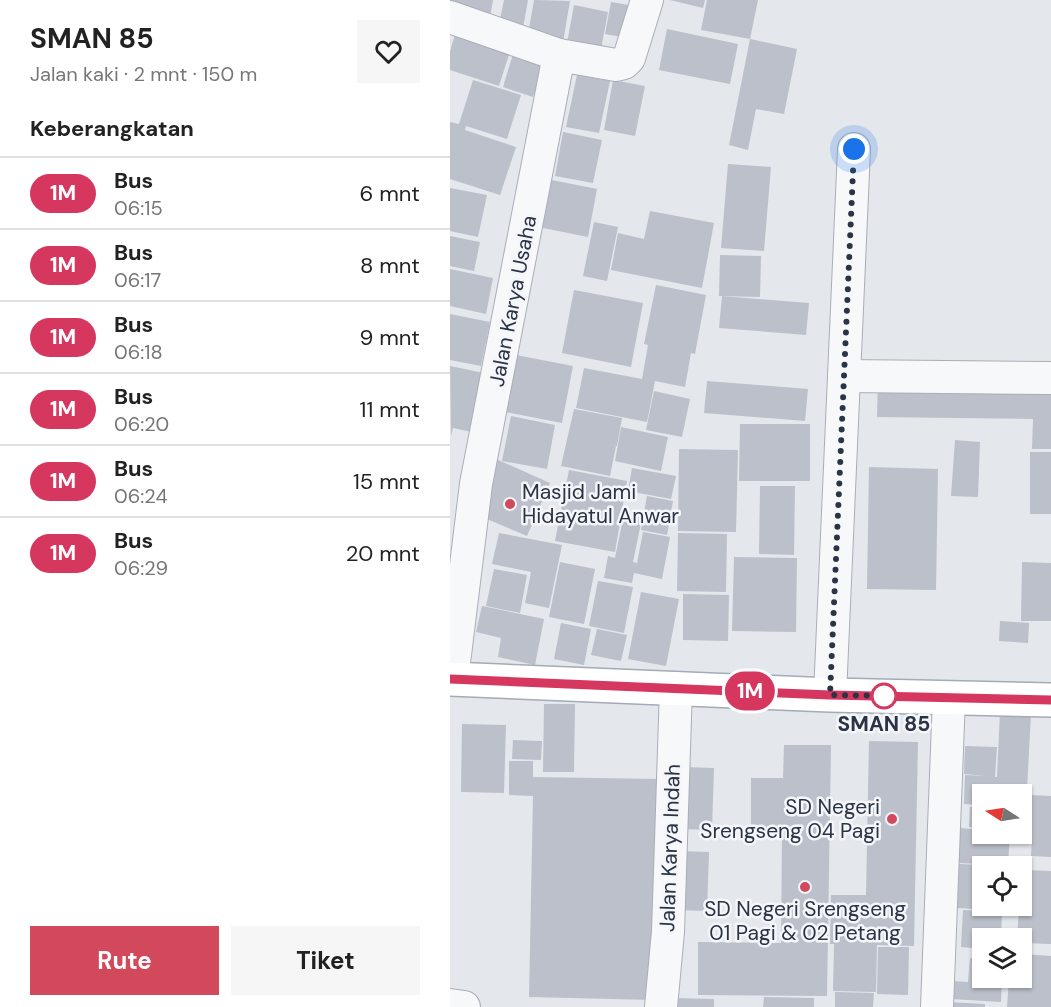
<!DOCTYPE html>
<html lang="id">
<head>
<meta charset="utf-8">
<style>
  body { margin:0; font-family:"DM Sans",sans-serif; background:#f6f6f6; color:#222; height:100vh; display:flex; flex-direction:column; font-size:22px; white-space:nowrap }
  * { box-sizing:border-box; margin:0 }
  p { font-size:20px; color:#767676 }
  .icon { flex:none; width:33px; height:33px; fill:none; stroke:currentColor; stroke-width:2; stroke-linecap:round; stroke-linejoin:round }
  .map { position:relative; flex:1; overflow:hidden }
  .drawer { display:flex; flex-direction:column; background:#fff; width:450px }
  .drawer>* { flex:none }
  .badge { padding:0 12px; border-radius:20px; font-size:21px; line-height:39px }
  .needle { width:39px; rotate:282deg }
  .fabs { position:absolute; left:522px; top:784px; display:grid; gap:12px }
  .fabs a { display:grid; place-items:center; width:60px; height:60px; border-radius:0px; background:#fff; box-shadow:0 2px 4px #0004; font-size:30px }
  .you { position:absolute; width:30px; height:30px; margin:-15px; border:4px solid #fff; border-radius:50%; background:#1a73e8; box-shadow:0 0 0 9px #1a73e833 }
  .map>.badge { position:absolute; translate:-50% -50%; box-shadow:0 0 0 3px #fff }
  h2 { padding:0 30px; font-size:22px; line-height:54px }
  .round { display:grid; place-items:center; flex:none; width:63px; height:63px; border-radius:0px; background:#f6f6f6 }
  .summary { display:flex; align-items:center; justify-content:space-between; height:102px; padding:0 30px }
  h1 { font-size:28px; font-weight:700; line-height:45px }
  .cta { display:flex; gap:12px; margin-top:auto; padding:12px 30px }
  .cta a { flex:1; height:69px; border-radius:0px; background:#d1495b; color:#fff; font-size:24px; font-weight:700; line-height:69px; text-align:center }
  .cta a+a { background:#f6f6f6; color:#222 }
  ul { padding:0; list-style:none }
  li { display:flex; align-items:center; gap:18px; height:72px; padding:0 30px; border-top:2px solid #e0e0e0 }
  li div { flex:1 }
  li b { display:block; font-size:22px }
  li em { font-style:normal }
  li .badge { min-width:66px; font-weight:700; text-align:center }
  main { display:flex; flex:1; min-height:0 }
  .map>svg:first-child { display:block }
  .building { fill:#bbc0ca }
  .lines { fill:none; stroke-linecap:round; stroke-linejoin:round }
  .minor-casing { stroke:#a9aeb7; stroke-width:34 }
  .major-casing { stroke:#a3abb8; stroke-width:36 }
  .minor { stroke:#f7f8fa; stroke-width:32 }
  .major { stroke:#fff; stroke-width:33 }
  .line-casing { stroke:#fff; stroke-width:14 }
  .line { stroke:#d6375f; stroke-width:9 }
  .walk { stroke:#2b3445; stroke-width:6; stroke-dasharray:0 10.8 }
  .poi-dot { fill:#d1495b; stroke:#f4f6f9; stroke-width:2 }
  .stop-dot { fill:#fff; stroke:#d6375f; stroke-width:3 }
  .labels { text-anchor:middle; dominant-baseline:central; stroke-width:5; stroke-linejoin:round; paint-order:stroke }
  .street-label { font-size:21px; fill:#2b3445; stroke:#f4f6f9 }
  .poi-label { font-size:21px; fill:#2b3445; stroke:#f4f6f9; text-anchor:start }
  .stop-label { font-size:21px; font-weight:bold; fill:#2b3445; stroke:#f4f6f9 }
</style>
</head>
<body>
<main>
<section class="drawer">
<div class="summary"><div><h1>SMAN 85</h1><p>Jalan kaki · 2 mnt · 150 m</p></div><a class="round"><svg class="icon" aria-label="heart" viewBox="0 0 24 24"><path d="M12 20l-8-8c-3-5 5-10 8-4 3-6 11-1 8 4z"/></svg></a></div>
<h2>Keberangkatan</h2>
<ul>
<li><span class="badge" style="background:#d6375f;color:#fff">1M</span><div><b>Bus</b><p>06:15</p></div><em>6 mnt</em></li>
<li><span class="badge" style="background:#d6375f;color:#fff">1M</span><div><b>Bus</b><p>06:17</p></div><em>8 mnt</em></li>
<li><span class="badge" style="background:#d6375f;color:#fff">1M</span><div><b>Bus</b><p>06:18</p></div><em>9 mnt</em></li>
<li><span class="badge" style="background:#d6375f;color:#fff">1M</span><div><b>Bus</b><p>06:20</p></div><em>11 mnt</em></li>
<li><span class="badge" style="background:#d6375f;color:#fff">1M</span><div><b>Bus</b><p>06:24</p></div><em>15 mnt</em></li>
<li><span class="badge" style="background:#d6375f;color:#fff">1M</span><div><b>Bus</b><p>06:29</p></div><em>20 mnt</em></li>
</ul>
<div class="cta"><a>Rute</a><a>Tiket</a></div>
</section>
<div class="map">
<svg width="601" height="1007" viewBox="0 0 601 1007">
  <rect width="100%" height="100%" fill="#e4e7ec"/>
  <g class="building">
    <polygon points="0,0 43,0 40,17 0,10"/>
    <polygon points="54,0 78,0 73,28 49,24"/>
    <polygon points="84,0 120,1 113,42 78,35"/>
    <polygon points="220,0 255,0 253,8"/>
    <polygon points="257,0 308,0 300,39 251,30"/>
    <polygon points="161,2 184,6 178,38 155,34"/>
    <polygon points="124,5 158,12 151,49 117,43"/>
    <polygon points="8,25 63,42 49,86 0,70 0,51"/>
    <polygon points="217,29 288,44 280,84 209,70"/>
    <polygon points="300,39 347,49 334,114 306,109 298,150 279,145"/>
    <polygon points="66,44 97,54 83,97 53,87"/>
    <polygon points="127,75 160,81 149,133 116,127"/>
    <polygon points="23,80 71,95 57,139 16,126 15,130 66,147 50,195 0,179 0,122 9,124"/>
    <polygon points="163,80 195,86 185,136 154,130"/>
    <polygon points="113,132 152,140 143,183 105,176"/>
    <polygon points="278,164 321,167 314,251 271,248"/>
    <polygon points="97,179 147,189 138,237 88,227"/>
    <polygon points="0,188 37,195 28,237 0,231"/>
    <polygon points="200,211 264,223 252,288 161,270 168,233 194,239"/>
    <polygon points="144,222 168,227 157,281 133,276"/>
    <polygon points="0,236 30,242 24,271 0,266"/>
    <polygon points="270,255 311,256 310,297 269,296"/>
    <polygon points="0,269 43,278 36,314 0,306"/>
    <polygon points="206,285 256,295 245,354 241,353 235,387 205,381 197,422 126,408 134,368 192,379 198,345 194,344"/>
    <polygon points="124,290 193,303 181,367 112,353"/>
    <polygon points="272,296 359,303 356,335 269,328"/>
    <polygon points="0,314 40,322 31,366 0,360"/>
    <polygon points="61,354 123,366 112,423 50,411"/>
    <polygon points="0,366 34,373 22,432 3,428 1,436"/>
    <polygon points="428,379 601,382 601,449 582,449 583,419 427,417"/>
    <polygon points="257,381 358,389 355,421 254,413"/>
    <polygon points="204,391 240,399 232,437 196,430"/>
    <polygon points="124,409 172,418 167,446 158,444 166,446 160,476 111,466"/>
    <polygon points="61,416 105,425 97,469 52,461"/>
    <polygon points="290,424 360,424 360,481 289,481"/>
    <polygon points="171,427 218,437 211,471 165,461"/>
    <polygon points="505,440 530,442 528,497 501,496"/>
    <polygon points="229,449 288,450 286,532 228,531"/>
    <rect x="580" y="452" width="21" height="62"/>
    <polygon points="37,455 100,483 77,536 30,516"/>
    <polygon points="419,467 488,469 486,590 417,589"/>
    <polygon points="182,468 226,476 221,499 178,491"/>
    <polygon points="119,470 177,481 165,552 105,541"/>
    <polygon points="310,486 345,486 344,555 309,554"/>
    <polygon points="197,496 223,501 217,535 191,530"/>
    <polygon points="174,514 192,518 183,562 187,563 193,532 220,537 212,579 184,573 182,583 154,578 158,556 165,558"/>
    <polygon points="49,533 112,545 99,608 75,603 81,572 42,564"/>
    <polygon points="228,533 277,534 276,592 227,591"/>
    <polygon points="284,557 347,558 346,632 282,631"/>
    <polygon points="110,562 145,569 134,624 99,617"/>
    <polygon points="572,562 601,563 601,621 571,621"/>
    <polygon points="44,569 77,575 70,613 36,606"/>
    <polygon points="148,581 183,587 174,633 139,626"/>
    <polygon points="191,592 229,599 216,666 178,659"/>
    <polygon points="233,594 279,595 278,641 233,640"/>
    <polygon points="32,606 94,619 85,665 48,657 51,638 26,632"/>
    <polygon points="550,621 579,623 578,643 549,641"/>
    <polygon points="111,623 141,629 134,665 104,659"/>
    <polygon points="147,629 177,635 171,661 141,655"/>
    <polygon points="94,704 125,704 124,772 93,772"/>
    <polygon points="550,712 581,714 576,808 572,808 572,795 532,795 532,805 514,804 515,775 537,776 514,774 515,746 547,747 545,777 547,777"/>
    <polygon points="12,724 56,725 54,793 11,792"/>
    <polygon points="63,740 92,741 91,760 62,759"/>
    <polygon points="419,741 468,742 464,946 427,945 426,992 383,991 384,944 380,944 381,895 416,895"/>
    <polygon points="334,745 381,745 377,996 248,995 248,942 331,943 332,831 301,831 301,778 333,778"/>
    <polygon points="59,761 83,761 83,777 209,779 204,1000 79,997 83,796 59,795"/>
    <polygon points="233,767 264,768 262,830 231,829"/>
    <polygon points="580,795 601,796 601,857 581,856 582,839 578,839"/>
    <polygon points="520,807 532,807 532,828 519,827"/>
    <polygon points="510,828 532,830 532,834 560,834 558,865 508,863"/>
    <polygon points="229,851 259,852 257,911 227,910"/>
    <polygon points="509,864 532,865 532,906 559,906 559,911 507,908"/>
    <polygon points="572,870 601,871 601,944 572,943 572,939 567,939 569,906 572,906"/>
    <polygon points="513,910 552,912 551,939 532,939 532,949 511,947"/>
    <polygon points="428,947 459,947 458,995 427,994"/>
    <polygon points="572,954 601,956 601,1007 557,1007 559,978 572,978"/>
    <polygon points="520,958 532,959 532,978 552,978 551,1002 501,999 502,981 518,982"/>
    <polygon points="385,992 424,993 423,1007 385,1007"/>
    <polygon points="314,997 364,998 364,1007 313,1007"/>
    <polygon points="222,998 264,999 264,1007 222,1007"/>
    <polygon points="498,1002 535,1004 535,1007 498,1007"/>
  </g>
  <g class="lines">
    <defs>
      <g id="minor">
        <polyline points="0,17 109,55"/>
        <polyline points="394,376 601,378"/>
        <polyline points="2,679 26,484 109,55 166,65 174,63 179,58 197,0"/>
        <polyline points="380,695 404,149"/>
        <polyline points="0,1005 14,1007"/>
        <polyline points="211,1007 218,932 226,688"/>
        <polyline points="487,1007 499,698"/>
      </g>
      <polyline id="major" points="0,679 380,695 601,700"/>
    </defs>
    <use href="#minor" class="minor-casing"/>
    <use href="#major" class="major-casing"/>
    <use href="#minor" class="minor"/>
    <use href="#major" class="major"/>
  </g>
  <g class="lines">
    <defs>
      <polyline id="line" points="0,679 380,695 601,700"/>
    </defs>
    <use href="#line" class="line-casing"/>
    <use href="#line" class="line"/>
    <polyline class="walk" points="404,149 380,695 440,696 434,696"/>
  </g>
  <g class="poi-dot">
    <circle cx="60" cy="504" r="6"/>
    <circle cx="442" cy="819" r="6"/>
    <circle cx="355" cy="887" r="6"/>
  </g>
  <circle class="stop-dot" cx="434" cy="696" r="12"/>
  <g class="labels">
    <g class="street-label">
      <text transform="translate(63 301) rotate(-79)">Jalan Karya Usaha</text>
      <text transform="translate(220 848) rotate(-88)">Jalan Karya Indah</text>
    </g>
    <g class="poi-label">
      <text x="72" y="492">Masjid Jami<tspan x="72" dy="24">Hidayatul Anwar</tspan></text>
      <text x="430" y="807" text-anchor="end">SD Negeri<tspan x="430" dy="24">Srengseng 04 Pagi</tspan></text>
      <text x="355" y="909" text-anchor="middle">SD Negeri Srengseng<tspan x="355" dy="24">01 Pagi &amp; 02 Petang</tspan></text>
    </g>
    <g class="stop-label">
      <text x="434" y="724">SMAN 85</text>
    </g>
  </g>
</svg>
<div class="fabs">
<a><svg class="needle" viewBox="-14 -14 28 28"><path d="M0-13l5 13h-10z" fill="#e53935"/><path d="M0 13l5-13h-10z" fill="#767676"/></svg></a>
<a><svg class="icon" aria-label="locate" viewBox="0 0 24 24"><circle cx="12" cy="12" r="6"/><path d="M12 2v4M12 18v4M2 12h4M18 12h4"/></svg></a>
<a><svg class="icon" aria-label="layers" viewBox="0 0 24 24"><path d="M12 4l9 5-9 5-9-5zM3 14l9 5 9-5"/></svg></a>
</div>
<div class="you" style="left:404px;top:149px"></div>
<b class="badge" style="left:300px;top:691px;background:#d6375f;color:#fff">1M</b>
</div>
</main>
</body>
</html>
